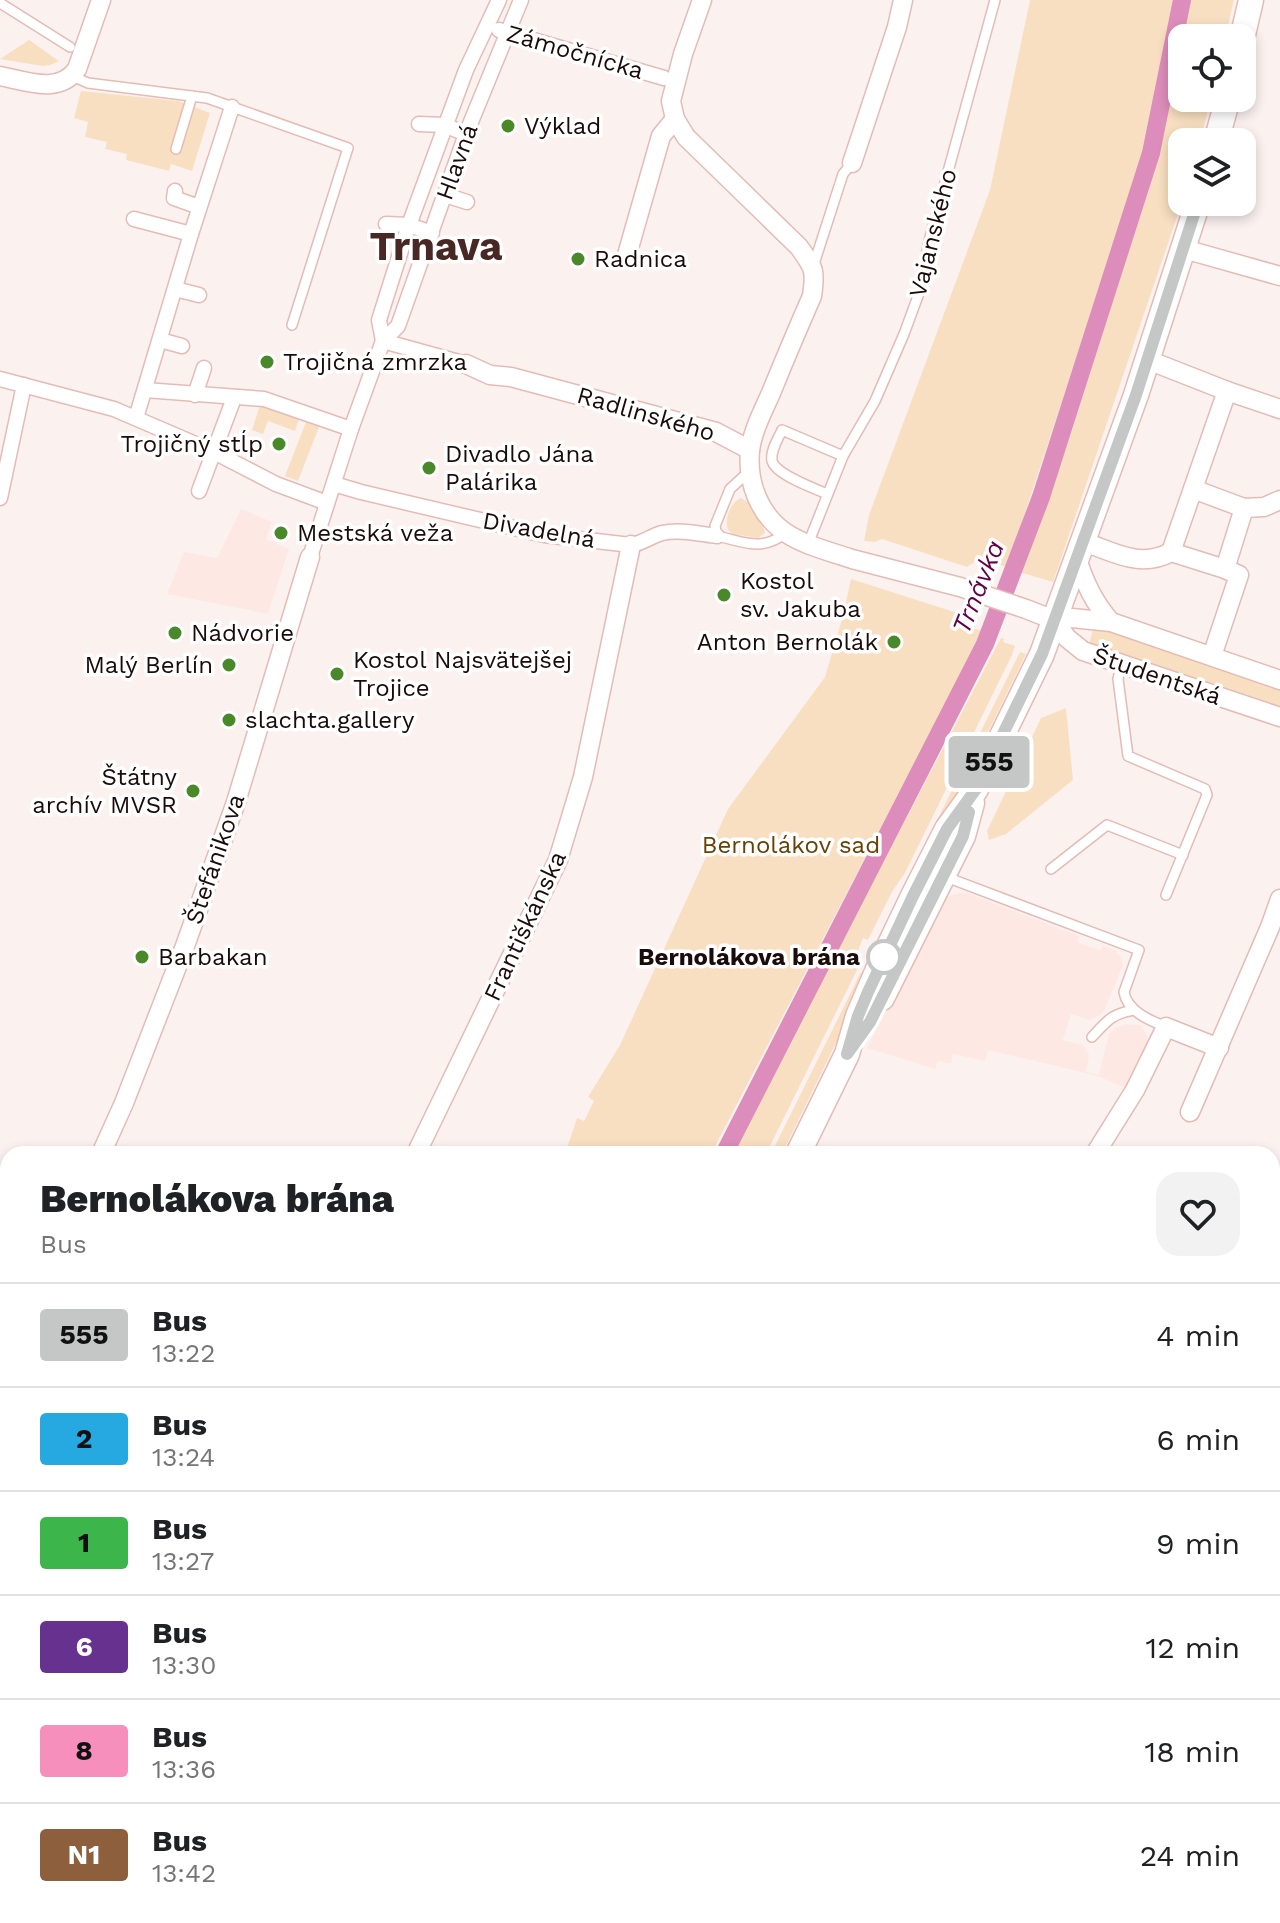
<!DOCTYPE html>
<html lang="en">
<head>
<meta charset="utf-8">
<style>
  body { margin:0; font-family:"Work Sans",sans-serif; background:#f2f2f2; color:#202124; height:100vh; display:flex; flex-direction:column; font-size:30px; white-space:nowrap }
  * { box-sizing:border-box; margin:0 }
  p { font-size:26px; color:#757577 }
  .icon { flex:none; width:44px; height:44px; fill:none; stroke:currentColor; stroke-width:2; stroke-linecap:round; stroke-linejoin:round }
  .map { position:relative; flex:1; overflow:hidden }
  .drawer { position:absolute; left:0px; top:1146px; width:1280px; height:778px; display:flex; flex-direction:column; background:#fff; border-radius:24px 24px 0 0; box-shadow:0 4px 12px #0003 }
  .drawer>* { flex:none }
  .badge { padding:0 16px; border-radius:6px; font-size:28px; line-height:52px }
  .controls { position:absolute; left:1168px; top:24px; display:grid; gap:16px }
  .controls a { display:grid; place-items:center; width:88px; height:88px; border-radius:16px; background:#fff; box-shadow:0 4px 12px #0003; font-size:40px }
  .map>.badge { position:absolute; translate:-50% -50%; box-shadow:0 0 0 4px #fff }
  .round { display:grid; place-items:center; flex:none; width:84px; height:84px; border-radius:24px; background:#f2f2f2 }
  .overview { display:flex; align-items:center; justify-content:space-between; height:136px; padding:0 40px }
  h1 { font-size:38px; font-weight:800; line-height:60px }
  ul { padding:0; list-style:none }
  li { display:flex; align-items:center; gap:24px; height:104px; padding:0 40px; border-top:2px solid #e0e0e0 }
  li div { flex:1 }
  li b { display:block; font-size:30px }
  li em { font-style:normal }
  li .badge { min-width:88px; font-weight:700; text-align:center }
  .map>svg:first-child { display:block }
  .built { fill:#fde8e4 }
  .green { fill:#f9dfc1 }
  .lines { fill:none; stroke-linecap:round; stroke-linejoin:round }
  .canal { stroke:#dd8dbb; stroke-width:18 }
  .service-casing { stroke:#e5bbb5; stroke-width:12 }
  .pedestrian-casing { stroke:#e5bbb5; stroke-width:17 }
  .minor-casing { stroke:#e5bbb5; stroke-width:21 }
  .tertiary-casing { stroke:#e5bbb5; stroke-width:27 }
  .service { stroke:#fff; stroke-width:9 }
  .pedestrian { stroke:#fff; stroke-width:14 }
  .minor { stroke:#fff; stroke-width:18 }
  .tertiary { stroke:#fff; stroke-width:24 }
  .line-casing { stroke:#fff; stroke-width:18 }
  .line { stroke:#c5c6c6; stroke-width:12 }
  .poi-dot { fill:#49892a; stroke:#fff; stroke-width:3 }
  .stop-dot { fill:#fff; stroke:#c5c6c6; stroke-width:4 }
  .labels { text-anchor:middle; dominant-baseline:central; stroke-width:7; stroke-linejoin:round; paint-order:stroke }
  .street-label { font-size:24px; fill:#1a0c0a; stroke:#fff }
  .poi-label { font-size:24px; fill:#1a0c0a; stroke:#fff; text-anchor:start }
  .park-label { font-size:24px; fill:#674103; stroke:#fff }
  .stop-label { font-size:24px; font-weight:bold; fill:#1a0c0a; stroke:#fff; text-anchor:end }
  .water-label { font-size:26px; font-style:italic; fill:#640047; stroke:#fff }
  .town-label { font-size:40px; font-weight:bold; fill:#482824; stroke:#fff }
</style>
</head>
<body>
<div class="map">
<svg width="1280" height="1923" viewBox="0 0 1280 1923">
  <rect width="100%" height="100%" fill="#fbf2f0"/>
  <g class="built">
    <polygon points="241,509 272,522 266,539 289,549 268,614 167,594 184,552 217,558"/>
    <polygon points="959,893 967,893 1079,936 1077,942 1100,950 1103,945 1116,951 1121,957 1123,963 1122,968 1104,1011 1099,1016 1089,1020 1071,1014 1063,1040 1083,1045 1089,1055 1086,1072 1099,1075 1109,1034 1115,1028 1125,1024 1141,1025 1147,1035 1149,1044 1128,1089 1098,1076 988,1050 985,1061 953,1054 951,1064 938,1061 935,1069 867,1048 940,904 947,897"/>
  </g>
  <g class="green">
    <polygon points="1030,0 1175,0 1144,154 1007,567 979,559 967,567 882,539 875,542 864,541 869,515 990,190"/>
    <polygon points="1190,0 1234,0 1225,38 1182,38 1182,98 1211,98 1200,142 1182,142 1182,202 1053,582 1019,572 1070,437 1159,153"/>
    <polygon points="29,40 59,61 50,65 43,66 0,59"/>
    <polygon points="81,91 178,101 210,113 192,171 171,164 169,171 126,160 127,154 105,149 107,142 85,137 88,122 74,118"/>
    <polygon points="260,405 299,419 295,431 268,421 263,434 252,430"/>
    <polygon points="306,422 319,427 298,481 285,476"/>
    <path d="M741 498 749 503 764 529 765 533 758 538 733 534 728 530C724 519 730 503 741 498Z"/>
    <polygon points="851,579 967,616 964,626 983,631 711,1154 565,1154 577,1118 584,1121 594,1101 588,1097 620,1045 728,809 825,677 843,616"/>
    <polygon points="1094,626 1280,686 1280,712 1088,648"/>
    <polygon points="1001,638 1004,639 1003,642 1015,646 1012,655 905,873 892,892 868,940 863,938 857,953 860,956 857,970 766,1154 730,1154"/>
    <polygon points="1020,652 1026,654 928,855 911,877 910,875"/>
    <polygon points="1066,708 1073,780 1006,834 989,840 987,831 1041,718"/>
    <polygon points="864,970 859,990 850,1014 782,1154 771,1154 860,974"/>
  </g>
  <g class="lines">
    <g class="canal">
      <polyline points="724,1154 985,644 1041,497 1151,153 1182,0"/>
      <polyline points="368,1916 369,1923"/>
    </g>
    <defs>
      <g id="service">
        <polyline points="0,3 70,47"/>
        <polyline points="72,76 88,83 207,98 348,148 292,325"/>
        <polyline points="176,149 192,96"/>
        <polyline points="813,267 843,174 852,163"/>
        <path d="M751 471 743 477 730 489 715 526 717 536C745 542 761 552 786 533"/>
        <path d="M827 494C814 488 776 475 772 461 770 451 778 439 782 430L843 456"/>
        <polyline points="808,544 843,456 875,401 904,334 918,296 929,241 995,0"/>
        <polyline points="1121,665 1118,679 1128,756 1205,789 1207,795 1166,895"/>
        <polyline points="1051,869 1107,825 1183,855"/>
        <path d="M946 877 1139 950 1124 992C1127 1011 1149 1020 1166 1027"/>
        <path d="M1092 1037C1107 1021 1111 1014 1134 1010"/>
        <polyline points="404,1916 406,1923"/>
        <polyline points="209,1923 211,1922"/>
        <polyline points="612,1923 613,1916"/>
      </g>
      <g id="pedestrian">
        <polyline points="499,30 664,78"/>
        <polyline points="419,124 444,125 466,134"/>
        <polyline points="175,191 174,198 199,207"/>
        <polyline points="445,195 467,202"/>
        <polyline points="134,219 191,234"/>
        <polyline points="386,224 409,225 432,233"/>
        <polyline points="175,289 199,295"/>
        <polyline points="160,340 182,346"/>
        <polyline points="383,341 379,320 409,225 466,70 499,0"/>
        <polyline points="383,341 466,364"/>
        <polyline points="0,379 114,409 214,452 276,484 327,503"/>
        <polyline points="145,390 264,399 351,429"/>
        <polyline points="195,395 204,368"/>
        <polyline points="136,418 191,234 232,107"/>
        <path d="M334 484 361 492 544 535 631 545C643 543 651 536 662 533 680 529 699 534 717 536"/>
        <polyline points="199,491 234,398"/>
        <polyline points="0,498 24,385"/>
        <polyline points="310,557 351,429 383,341 398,326 466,134 521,0"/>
      </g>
      <g id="minor">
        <path d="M702 0 683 54 671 101 675 119 686 137 799 247C814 268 816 270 812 296 798 328 784 361 771 393 763 411 752 432 750 451 747 482 759 515 786 533 804 545 828 551 849 558"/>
        <path d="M0 76C26 81 59 95 77 69L101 0"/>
        <polyline points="852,163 897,27 903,0"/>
        <polyline points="1184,249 1280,276"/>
        <polyline points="627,255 661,136 675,119"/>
        <polyline points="1148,360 1227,391"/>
        <polyline points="466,364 490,375 511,377 716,432 750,450"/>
        <polyline points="1193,489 1244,508"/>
        <path d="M1084 542C1114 552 1140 569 1171 552"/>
        <polyline points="852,559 960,587 1026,609 1054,620 1072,618 1111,622 1280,680"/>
        <path d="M1077 559C1085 583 1094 603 1111 622"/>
        <polyline points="1225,569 1171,552 1227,391 1280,409"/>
        <polyline points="1054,620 1067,638 1083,651 1280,717"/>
        <polyline points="1212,656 1239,575 1225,569 1244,508 1264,507 1280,500"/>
        <polyline points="1190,1112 1270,927 1280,899"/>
        <polyline points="101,1154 124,1103 185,946 236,802 310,557"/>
        <polyline points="416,1154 558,860 583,777 631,545"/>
        <polyline points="1095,1154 1135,1090 1166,1027 1219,1048"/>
        <polyline points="1272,1306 1280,1306"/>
        <polyline points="0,1378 8,1360"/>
        <polyline points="0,1403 8,1407"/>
        <polyline points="1272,1559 1280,1541"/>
        <polyline points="1272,1578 1280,1580"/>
        <polyline points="1272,1846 1280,1848"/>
        <polyline points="953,1916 953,1923"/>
      </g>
      <g id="tertiary">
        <polyline points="1242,39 1251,0"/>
        <polyline points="1216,142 1228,98"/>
        <polyline points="882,998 963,836 972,803"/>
        <polyline points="798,1154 847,1054 858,1016 879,967 913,896 947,829 976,789 1042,654 1136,395 1198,202"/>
        <polyline points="0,1602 8,1605"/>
        <polyline points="0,1627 8,1636"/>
        <polyline points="175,1916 180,1923"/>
        <polyline points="576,1923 577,1916"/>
      </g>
    </defs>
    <use href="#service" class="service-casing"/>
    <use href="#pedestrian" class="pedestrian-casing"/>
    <use href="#minor" class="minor-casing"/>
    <use href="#tertiary" class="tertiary-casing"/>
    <use href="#service" class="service"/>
    <use href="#pedestrian" class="pedestrian"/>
    <use href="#minor" class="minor"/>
    <use href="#tertiary" class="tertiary"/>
  </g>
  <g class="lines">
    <defs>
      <polyline id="line" points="969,812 963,836 870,1022 847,1054 858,1016 868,992 913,896 947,829 976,789 1042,654 1136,395 1198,202"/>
    </defs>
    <use href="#line" class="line-casing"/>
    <use href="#line" class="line"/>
  </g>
  <g class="poi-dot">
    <circle cx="508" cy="126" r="8"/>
    <circle cx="578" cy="259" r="8"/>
    <circle cx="267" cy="362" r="8"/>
    <circle cx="279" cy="444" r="8"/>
    <circle cx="429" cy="468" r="8"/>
    <circle cx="281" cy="533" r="8"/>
    <circle cx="724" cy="595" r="8"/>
    <circle cx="175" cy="633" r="8"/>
    <circle cx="894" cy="642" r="8"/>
    <circle cx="229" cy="665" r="8"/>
    <circle cx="337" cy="674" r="8"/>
    <circle cx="229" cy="720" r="8"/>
    <circle cx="193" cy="791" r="8"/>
    <circle cx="142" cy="957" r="8"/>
  </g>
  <circle class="stop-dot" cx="884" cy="957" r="16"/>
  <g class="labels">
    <g class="street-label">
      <text transform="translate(575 52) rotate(16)">Zámočnícka</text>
      <text transform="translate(457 162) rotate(-70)">Hlavná</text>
      <text transform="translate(933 233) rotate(-76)">Vajanského</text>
      <text transform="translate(646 414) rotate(16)">Radlinského</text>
      <text transform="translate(539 530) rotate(10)">Divadelná</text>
      <text transform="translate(1157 676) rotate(19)">Študentská</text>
      <text transform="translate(215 859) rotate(-71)">Štefánikova</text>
      <text transform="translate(525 926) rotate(-65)">Františkánska</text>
    </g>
    <g class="poi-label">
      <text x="524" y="126">Výklad</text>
      <text x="594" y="259">Radnica</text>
      <text x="283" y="362">Trojičná zmrzka</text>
      <text x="263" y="444" text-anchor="end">Trojičný stĺp</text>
      <text x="445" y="454">Divadlo Jána<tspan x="445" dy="28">Palárika</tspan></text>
      <text x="297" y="533">Mestská veža</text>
      <text x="740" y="581">Kostol<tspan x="740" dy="28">sv. Jakuba</tspan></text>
      <text x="191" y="633">Nádvorie</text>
      <text x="878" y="642" text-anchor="end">Anton Bernolák</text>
      <text x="353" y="660">Kostol Najsvätejšej<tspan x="353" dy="28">Trojice</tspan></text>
      <text x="213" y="665" text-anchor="end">Malý Berlín</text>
      <text x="245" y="720">slachta.gallery</text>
      <text x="177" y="777" text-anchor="end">Štátny<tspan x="177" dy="28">archív MVSR</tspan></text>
      <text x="158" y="957">Barbakan</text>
    </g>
    <g class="park-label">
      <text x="791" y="845">Bernolákov sad</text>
    </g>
    <g class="stop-label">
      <text x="860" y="957">Bernolákova brána</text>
    </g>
    <g class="water-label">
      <text transform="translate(978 587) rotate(-68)">Trnávka</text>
    </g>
    <g class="town-label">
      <text x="436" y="246">Trnava</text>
    </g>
  </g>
</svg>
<div class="controls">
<a><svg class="icon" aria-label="locate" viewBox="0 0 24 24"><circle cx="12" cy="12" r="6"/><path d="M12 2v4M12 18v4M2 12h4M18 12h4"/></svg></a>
<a><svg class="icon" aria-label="layers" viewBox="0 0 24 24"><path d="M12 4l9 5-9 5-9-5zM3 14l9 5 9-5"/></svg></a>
</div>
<b class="badge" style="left:989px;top:762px;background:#c5c6c6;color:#111">555</b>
<section class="drawer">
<div class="overview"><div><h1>Bernolákova brána</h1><p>Bus</p></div><a class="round"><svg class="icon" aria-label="heart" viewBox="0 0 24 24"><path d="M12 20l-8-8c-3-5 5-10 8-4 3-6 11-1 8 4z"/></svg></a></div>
<ul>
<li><span class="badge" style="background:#c5c6c6;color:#111">555</span><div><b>Bus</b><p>13:22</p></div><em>4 min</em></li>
<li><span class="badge" style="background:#26a9e1;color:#111">2</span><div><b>Bus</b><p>13:24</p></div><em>6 min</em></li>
<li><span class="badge" style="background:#3cb54a;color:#111">1</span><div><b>Bus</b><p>13:27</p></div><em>9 min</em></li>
<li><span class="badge" style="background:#66318f;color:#fff">6</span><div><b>Bus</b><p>13:30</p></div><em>12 min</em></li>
<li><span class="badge" style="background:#f78fbc;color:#111">8</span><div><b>Bus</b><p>13:36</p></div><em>18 min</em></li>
<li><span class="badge" style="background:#8d5f3d;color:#fff">N1</span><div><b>Bus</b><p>13:42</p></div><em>24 min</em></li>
</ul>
</section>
</div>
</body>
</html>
